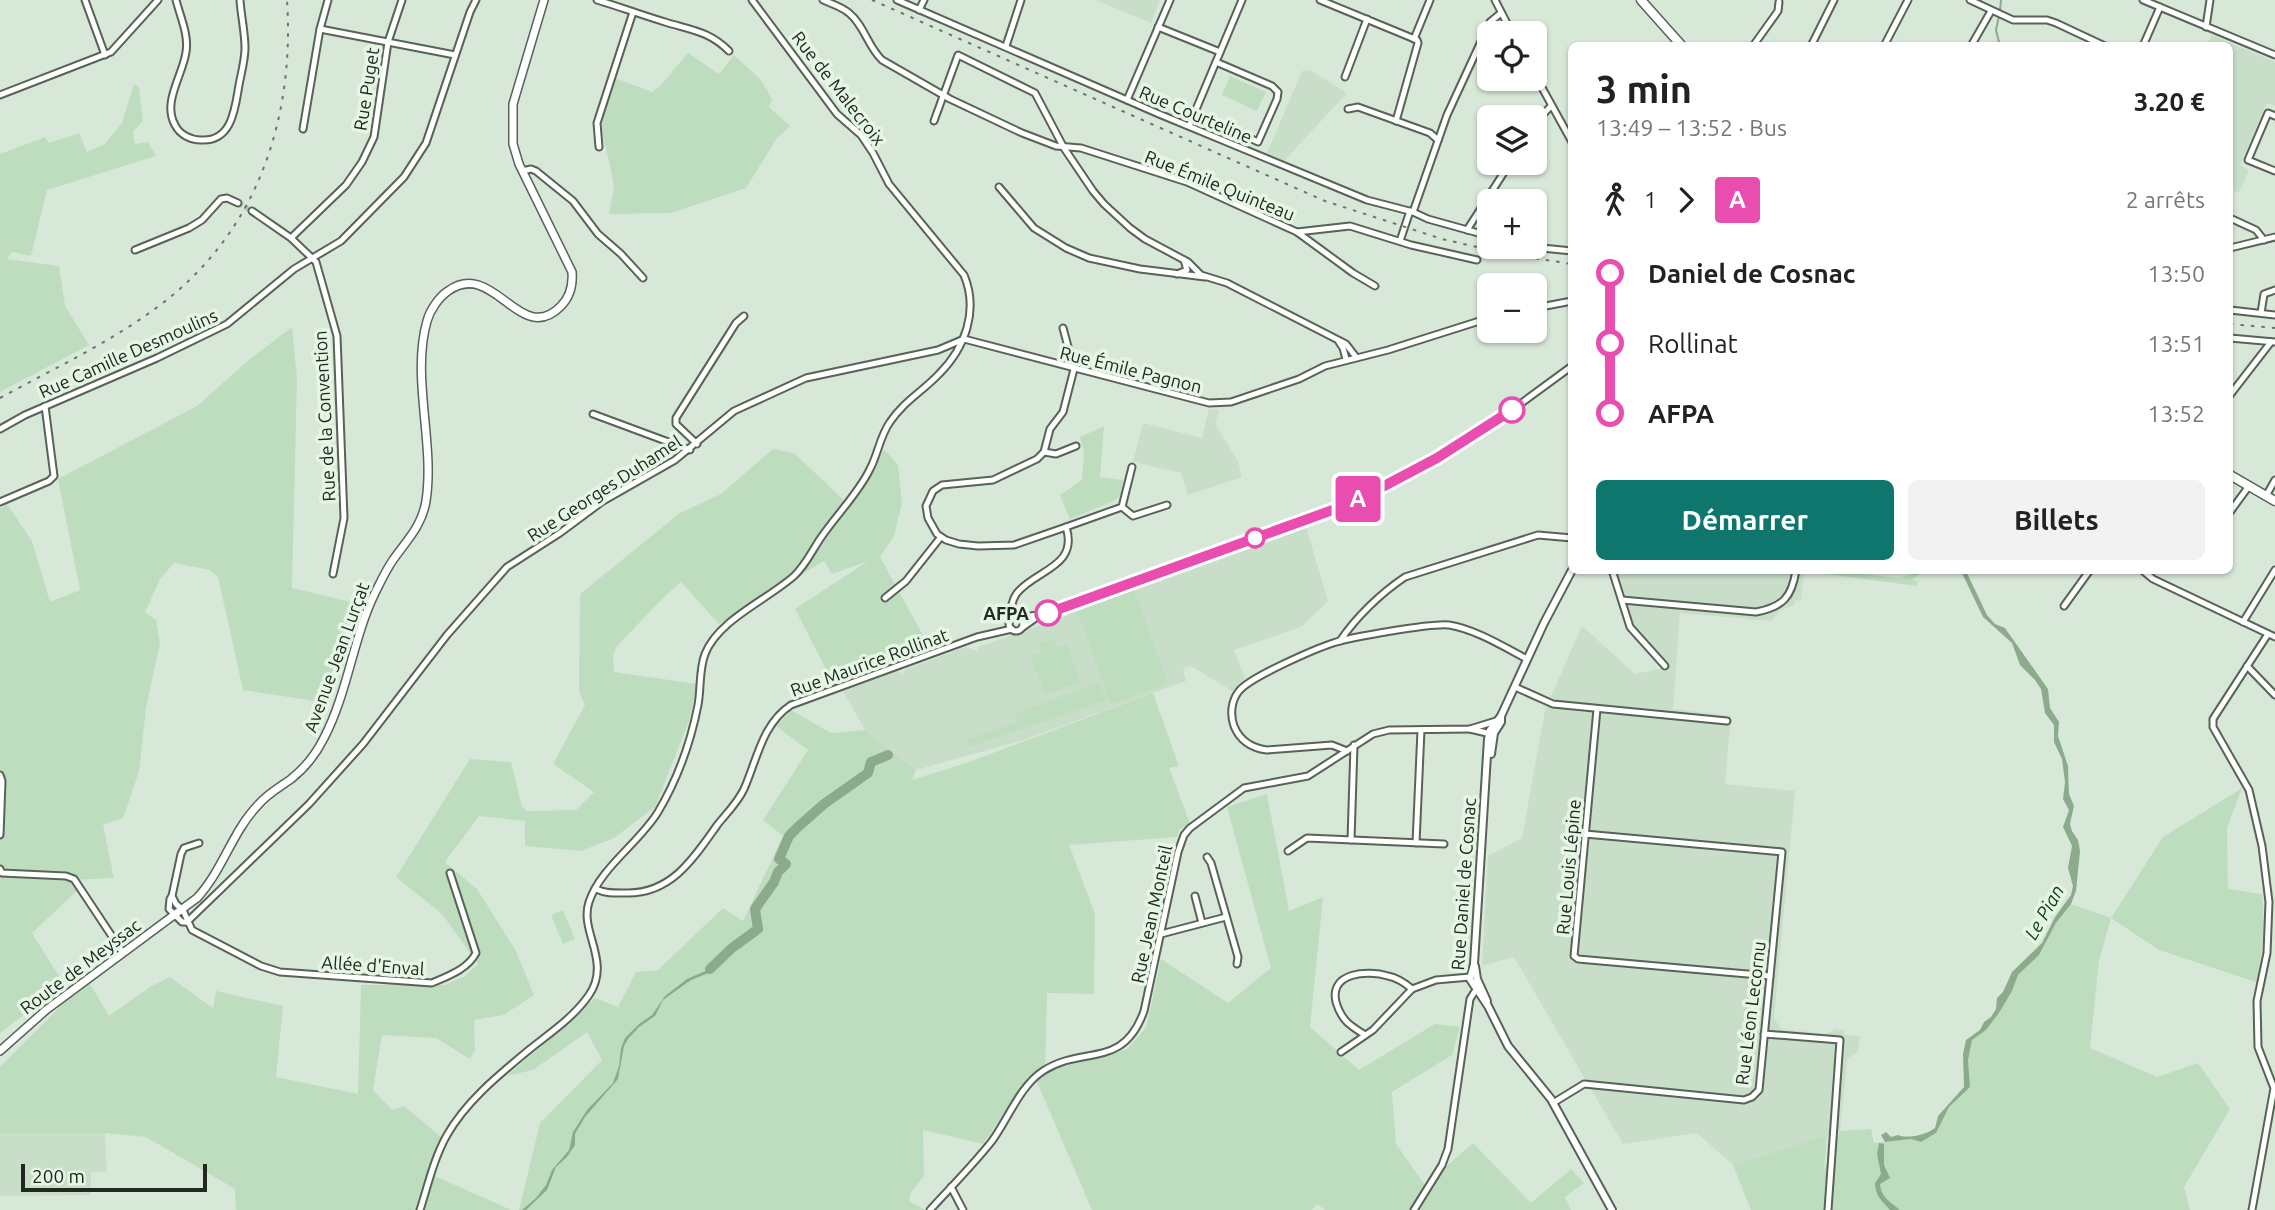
<!DOCTYPE html>
<html lang="fr">
<head>
<meta charset="utf-8">
<style>
  body { margin:0; font-family:Ubuntu,sans-serif; background:#f2f2f2; color:#222; height:100vh; display:flex; flex-direction:column; font-size:26px; white-space:nowrap }
  * { box-sizing:border-box; margin:0 }
  p { font-size:23px; color:#767676 }
  .icon { flex:none; width:38px; height:38px; fill:none; stroke:currentColor; stroke-width:2; stroke-linecap:round; stroke-linejoin:round }
  .map { position:relative; flex:1; overflow:hidden }
  .details { position:absolute; left:1568px; top:42px; width:665px; height:532px; display:flex; flex-direction:column; background:#fff; border-radius:10px; box-shadow:0 2px 5px #0004 }
  .details>* { flex:none }
  .badge { padding:0 14px; border-radius:5px; font-size:24px; line-height:46px }
  .tools { position:absolute; left:1477px; top:21px; display:grid; gap:14px }
  .tools a { display:grid; place-items:center; width:70px; height:70px; border-radius:10px; background:#fff; box-shadow:0 2px 5px #0004; font-size:35px }
  .scale { position:absolute; left:21px; bottom:18px; width:186px; box-sizing:border-box; padding-left:7px; border:4px solid #212721; border-top:0; font-size:19px; line-height:24px; white-space:nowrap; color:#212721; -webkit-text-stroke:5px #e5f6e5; paint-order:stroke }
  .map>.badge { position:absolute; translate:-50% -50%; box-shadow:0 0 0 4px #fff }
  .legs { display:flex; align-items:center; gap:10px; height:77px; padding:0 28px; font-size:23px }
  .legs p { margin-inline-start:auto }
  .headline { display:flex; align-items:center; justify-content:space-between; height:119px; padding:0 28px }
  h1 { font-size:38px; font-weight:700; line-height:52px }
  .button { display:flex; gap:14px; margin-top:auto; padding:14px 28px }
  .button a { flex:1; height:80px; border-radius:10px; background:#0f766e; color:#fff; font-size:28px; font-weight:700; line-height:80px; text-align:center }
  .button a+a { background:#f2f2f2; color:#222 }
  ul { padding:0 28px; list-style:none }
  li { display:flex; align-items:center; gap:24px; height:70px; font-size:26px }
  li i { display:grid; place-items:center; width:10px; height:100%; margin:0 9px; background:currentColor }
  li i::after { content:''; width:18px; height:18px; margin:-9px; border:5px solid; border-radius:50%; background:#fff }
  li p { margin-inline-start:auto }
  li:first-child i { background:linear-gradient(#0000 50%,currentColor 0) }
  li:last-child i { background:linear-gradient(currentColor 50%,#0000 0) }
  .map>svg:first-child { display:block }
  .built { fill:#c8dec8 }
  .green { fill:#beddbf }
  .water { fill:#8cab8c }
  .lines { fill:none; stroke-linecap:round; stroke-linejoin:round }
  .stream { stroke:#8cab8c; stroke-width:2 }
  .river { stroke:#8cab8c; stroke-width:10 }
  .minor-tunnel { stroke:#b3c1b3; stroke-width:5; stroke-dasharray:5 2.5; stroke-linecap:butt }
  .minor-casing { stroke:#566456; stroke-width:9 }
  .tertiary-casing { stroke:#566456; stroke-width:10 }
  .secondary-casing { stroke:#566456; stroke-width:10 }
  .primary-casing { stroke:#566456; stroke-width:11 }
  .minor { stroke:#fff; stroke-width:5 }
  .tertiary { stroke:#fff; stroke-width:6 }
  .secondary { stroke:#fff; stroke-width:7 }
  .primary { stroke:#fff; stroke-width:8 }
  .rail { stroke:#6b756b; stroke-width:2; stroke-dasharray:3.5 7; stroke-linecap:butt }
  .line-1-casing { stroke:#fff; stroke-width:16 }
  .line-1 { stroke:#e84daf; stroke-width:10 }
  .stop-1-dot { fill:#fff; stroke:#e84daf; stroke-width:3.5 }
  .labels { text-anchor:middle; dominant-baseline:central; stroke-width:7; stroke-linejoin:round; paint-order:stroke }
  .street-label { font-size:18px; fill:#212721; stroke:#e5f6e5 }
  .stop-label { font-size:18px; font-weight:bold; fill:#212721; stroke:#e5f6e5; text-anchor:end }
  .water-label { font-size:19px; font-style:italic; fill:#104016; stroke:#e5f6e5 }
</style>
</head>
<body>
<div class="map">
<svg width="2275" height="1210" viewBox="0 0 2275 1210">
  <rect width="100%" height="100%" fill="#d8e8d8"/>
  <g class="built">
    <polygon points="1096,0 1160,0 1151,23"/>
    <polygon points="2212,35 2275,62 2275,106 2267,103 2240,165 2249,170 2239,193 2230,189 2230,46 2207,45"/>
    <polygon points="1310,70 1347,93 1284,161 1267,153 1302,71"/>
    <polygon points="1209,409 1219,410 1215,424 1238,461 1242,477 1188,495 1181,473 1133,462 1143,423 1202,438"/>
    <polygon points="1306,527 1328,601 1301,627 1234,650 1245,678 1232,691 1191,666 1183,668 1186,681 1023,740 916,770 865,730 843,691 898,671 902,674 906,669 966,647 977,651 978,647 1066,616 1071,609"/>
    <polygon points="1612,571 1804,571 1801,602 1796,600 1793,606 1781,609 1772,621 1680,613 1673,709 1731,716 1725,784 1795,791 1774,1018 1781,1029 1826,1034 1835,1029 1840,1030 1845,1030 1844,1035 1860,1036 1858,1051 1847,1059 1840,1131 1733,1165 1697,1133 1623,1144 1514,957 1482,966 1488,856 1522,838 1545,710 1582,626 1635,674 1663,668 1629,630"/>
    <polygon points="0,1133 105,1133 107,1172 91,1172 91,1195 0,1196"/>
  </g>
  <g class="green">
    <polygon points="688,53 719,74 734,55 761,80 772,99 769,107 790,126 777,138 746,188 671,213 609,214 614,187 608,156 600,128 611,84 615,78 652,92 661,85"/>
    <polygon points="1230,76 1266,92 1257,111 1222,95"/>
    <polygon points="134,84 139,87 143,121 133,131 135,144 148,142 156,156 47,190 31,256 12,252 7,259 59,266 65,306 89,345 0,392 0,154 45,137 49,143 79,133 87,152 105,144 122,123"/>
    <polygon points="292,327 297,378 292,588 360,604 339,681 322,702 243,690 218,577 210,570 174,563 160,579 145,612 156,620 160,644 146,708 139,772 123,818 103,825 114,878 70,880 78,890 32,933 72,997 90,984 109,1016 150,987 170,977 213,1008 216,991 283,1006 276,1077 358,1094 361,985 445,985 465,976 478,964 442,914 396,877 470,759 511,762 522,807 528,811 576,810 594,792 553,764 585,705 579,692 580,594 680,513 721,494 773,449 794,453 849,505 872,475 884,449 898,465 902,503 894,536 880,557 930,648 833,683 795,609 868,561 832,574 824,561 719,624 681,582 665,596 617,646 613,655 614,672 697,684 689,721 655,807 614,838 581,851 525,846 525,821 479,816 445,862 477,889 516,951 534,995 504,1015 474,1020 475,1050 470,1059 436,1038 382,1035 373,1090 392,1110 404,1106 441,1137 428,1173 511,1210 236,1210 235,1189 146,1137 105,1133 0,1133 0,1067 59,1008 42,1001 0,1033 0,509 7,504 32,541 50,602 80,590 58,479 197,406 250,359"/>
    <polygon points="1104,426 1100,477 1123,480 1121,495 1114,501 1070,519 1060,495 1082,480 1084,452 1080,437"/>
    <polygon points="1804,571 1842,571 1897,578 1908,576 1916,571 1923,571 1912,580 1918,581 1917,586"/>
    <polygon points="1134,590 1168,683 1111,704 1077,611"/>
    <polygon points="1054,639 1057,647 1067,644 1080,682 1045,695 1036,670 1033,671 1034,665 1031,656 1041,653 1038,644"/>
    <polygon points="1099,682 1107,700 969,747 966,740 1017,722 1015,714"/>
    <polygon points="1153,693 1179,766 1169,768 1190,823 1179,830 1177,837 1069,845 1095,914 1094,994 1047,993 1045,1072 1127,1049 1146,1028 1161,959 1228,1003 1271,968 1227,807 1267,794 1289,911 1323,897 1310,1027 1359,1070 1435,1024 1460,1027 1452,1055 1392,1092 1396,1144 1425,1185 1473,1143 1531,1203 1571,1169 1584,1183 1565,1197 1571,1210 1325,1210 1317,1204 1312,1210 1092,1210 1033,1073 983,1144 923,1130 924,1176 911,1192 909,1201 925,1210 519,1210 540,1123 602,1060 587,1032 533,1070 507,1076 595,998 618,1007 636,972 658,970 723,908 743,921 783,836 763,820 808,750 776,726 791,710 831,733 865,730 916,770 912,780 966,763"/>
    <path d="M2242 788 2227 828 2228 889 2262 894C2265 925 2263 952 2256 982L2159 950 2111 918 2099 961 2090 1048 2157 1077 2198 1063 2230 1109 2184 1187 2190 1210H1751L1733 1165 1827 1135 1824 1170 1840 1131 1871 1129 1874 1143 1911 1139 1920 1142 1936 1133 1949 1106 1970 1087 1968 1060 1972 1040 1986 1030 1999 1013 2012 991 2018 975 2039 955 2056 923 2071 904 2111 918 2163 837Z"/>
    <polygon points="563,910 575,939 563,944 551,915"/>
  </g>
  <g class="water">
    <path d="M1961 571H1966L1987 615 1995 624 2005 628 2048 689 2050 708 2059 722 2058 736 2068 766 2069 794 2074 806 2070 824 2072 831 2078 840 2080 851 2076 891 2071 904 2056 923 2039 955 2018 975 2012 991 1999 1013 1986 1030 1972 1040 1968 1060 1970 1087 1949 1107 1936 1133 1921 1142 1911 1139 1885 1142 1881 1135 1886 1132 1891 1137 1898 1135C1907 1139 1926 1135 1935 1128L1938 1116 1964 1087 1963 1054 1966 1040 1980 1030 1984 1022 1991 1017 1996 1009 1997 998 2003 992 2012 972 2042 943 2055 917 2071 895 2073 886 2068 868 2072 846 2063 827 2069 810 2063 799 2065 782 2062 759 2054 742V725L2045 713 2041 689 2035 680 2020 665 2012 643 1983 617Z"/>
    <polygon points="710,969 711,972 691,980 663,1000 655,1016 639,1027 628,1039 624,1046 618,1079 585,1117 575,1134 575,1145 567,1157 556,1167 547,1190 526,1210 522,1210 536,1198 546,1185 552,1170 569,1150 573,1132 587,1110 613,1083 619,1066 621,1048 625,1038 639,1024 652,1015 665,996 687,979"/>
    <path d="M1879 1143 1884 1144V1165L1890 1178 1880 1184C1881 1198 1891 1202 1900 1210H1890C1883 1202 1875 1196 1875 1183L1881 1174 1877 1154Z"/>
  </g>
  <g class="lines">
    <g class="stream">
      <polyline points="2000,11 2001,0"/>
      <polyline points="1999,16 1996,30 2000,46"/>
    </g>
    <polyline class="river" points="710,969 732,948 758,929 755,909 774,882 778,872 786,864 779,859 789,836 799,826 824,804 868,773 871,762 888,755"/>
    <polyline class="minor-tunnel" points="238,203 252,211"/>
    <defs>
      <g id="minor">
        <polyline points="85,0 105,55"/>
        <path d="M176 0C180 16 189 35 186 52 183 75 162 102 175 125 180 135 191 140 201 140 232 142 235 109 239 85 241 74 245 60 245 48 245 32 241 16 240 0"/>
        <path d="M597 0C620 7 642 15 665 22 691 30 709 31 729 51"/>
        <path d="M823 0C832 4 842 7 849 13 864 25 868 47 882 60L950 99 1022 133 1056 146 1081 148 1187 182 1297 232 1353 273 1375 286"/>
        <polyline points="897,0 1159,114 1367,200 1413,212 1428,219 1489,236"/>
        <polyline points="1320,0 1417,40 1418,43 1396,121"/>
        <polyline points="1495,0 1512,33"/>
        <polyline points="1970,0 2013,20 2047,20 2056,23 2105,46"/>
        <polyline points="2143,0 2275,55"/>
        <polyline points="919,10 924,0"/>
        <polyline points="1158,27 1220,52"/>
        <polyline points="2206,27 2210,0"/>
        <polyline points="320,29 455,55"/>
        <polyline points="1414,39 1430,0"/>
        <polyline points="1006,46 1021,0"/>
        <polyline points="1753,46 1778,11 1779,2"/>
        <polyline points="1811,46 1834,0"/>
        <polyline points="1884,46 1908,0"/>
        <polyline points="1971,46 1991,11"/>
        <polyline points="2143,46 2160,7"/>
        <polyline points="1535,75 1572,142"/>
        <polyline points="1345,77 1367,19"/>
        <polyline points="0,95 111,52 158,0"/>
        <polyline points="1127,100 1170,0"/>
        <polyline points="1348,109 1358,107 1430,133 1438,140"/>
        <polyline points="1201,115 1258,142 1277,99 1278,92 1272,86 1216,62"/>
        <polyline points="2275,116 2268,113 2248,160 2275,171"/>
        <polyline points="934,121 958,55 1035,93 1064,148 1093,191 1104,204 1130,228 1145,239 1188,262 1201,275 1227,283 1346,344 1356,357"/>
        <polyline points="1535,123 1551,106"/>
        <polyline points="1189,126 1242,0"/>
        <polyline points="303,129 320,29 328,0"/>
        <polyline points="599,147 597,123 633,12"/>
        <polyline points="522,171 531,169 536,171 573,201 598,234 621,254 643,278"/>
        <polyline points="999,187 1034,228 1066,248 1089,258 1140,269 1205,277"/>
        <polyline points="252,211 291,238 316,262 337,336 344,518 333,574"/>
        <polyline points="1413,212 1447,115 1490,22 1501,13"/>
        <polyline points="2230,218 2256,230 2264,240"/>
        <polyline points="1467,230 1510,163"/>
        <polyline points="1297,232 1350,226 1411,245 1477,260"/>
        <polyline points="291,238 346,185 362,162 374,137 388,42 402,0"/>
        <polyline points="1400,241 1410,211"/>
        <polyline points="1532,247 1572,251"/>
        <polyline points="2230,248 2275,237"/>
        <polyline points="135,250 189,228 202,220 221,199 227,198 238,203"/>
        <polyline points="1177,274 1187,270 1184,260"/>
        <polyline points="1535,308 1572,301"/>
        <polyline points="2230,310 2275,315"/>
        <polyline points="2261,313 2264,294 2275,290"/>
        <polyline points="2230,338 2275,342"/>
        <polyline points="964,339 1209,403 1231,402 1299,379 1325,366 1388,350 1489,318"/>
        <polyline points="1339,342 1343,348 1346,359"/>
        <polyline points="2230,395 2271,342"/>
        <polyline points="593,414 690,450"/>
        <polyline points="0,429 25,415 157,358 227,324 294,269 341,241 404,177 426,143 470,12 476,0"/>
        <polyline points="697,444 676,424 676,418 736,323 744,316"/>
        <polyline points="1044,452 1056,454 1076,446"/>
        <polyline points="2266,496 2275,480"/>
        <polyline points="0,502 49,481 54,476 45,406"/>
        <polyline points="1122,507 1133,516 1167,505"/>
        <polyline points="2230,512 2249,486"/>
        <polyline points="1066,527 1122,507 1132,467"/>
        <polyline points="1612,570 1630,627 1665,666"/>
        <polyline points="2142,570 2153,579 2275,637"/>
        <polyline points="885,598 906,581 940,538"/>
        <path d="M1622 600 1756 612C1783 607 1792 597 1796 570"/>
        <polyline points="1012,605 1019,617 1040,615 1352,503 1437,458 1512,410 1572,366"/>
        <polyline points="2064,606 2090,570"/>
        <circle cx="1016" cy="624" r="7"/>
        <path d="M1010 620C1011 610 1011 601 1017 593 1035 570 1079 567 1066 527L1014 545 978 546 959 544 946 540 937 534 928 518 926 506 933 491 942 485 993 480 1037 459 1044 452 1050 429 1063 412 1074 369 1063 328"/>
        <polyline points="2243,622 2275,570"/>
        <polyline points="1023,627 1040,615"/>
        <path d="M1340 641C1356 617 1381 593 1405 577L1538 535 1572 538"/>
        <polyline points="2247,666 2275,695"/>
        <polyline points="1515,687 1553,704 1727,721"/>
        <polyline points="1597,709 1574,956 1578,959 1770,976"/>
        <polyline points="1470,729 1491,734"/>
        <path d="M1347 751 1332 745 1267 750C1251 748 1240 741 1234 726 1230 715 1231 701 1239 691 1250 677 1315 649 1333 643 1351 637 1432 623 1449 625 1475 629 1504 647 1527 659"/>
        <polyline points="0,775 2,781 0,835"/>
        <polyline points="1351,840 1354,745"/>
        <polyline points="1416,843 1421,730"/>
        <polyline points="1288,851 1307,838 1444,844"/>
        <polyline points="1207,857 1211,863 1238,957 1237,964"/>
        <polyline points="0,869 2,873 66,876 74,879 123,953"/>
        <path d="M596 889C606 894 617 893 628 893 673 893 695 856 718 824 727 813 738 802 744 789 757 760 762 724 791 705L977 637 1012 629"/>
        <path d="M172 896 176 904 183 910 192 930 261 966 280 972 432 983C448 976 468 969 476 953L450 873"/>
        <polyline points="1195,896 1202,923"/>
        <polyline points="187,922 309,804 363,744 447,635 507,567 560,533 603,501 675,460 734,411 806,378 938,350 964,339"/>
        <polyline points="187,922 182,922 169,909 170,899 172,896 181,854 184,848 199,843"/>
        <polyline points="1161,934 1226,917"/>
        <polyline points="1764,1034 1840,1040 1828,1210"/>
        <path d="M1365 1035C1359 1031 1352 1027 1347 1022 1342 1017 1338 1009 1336 1002 1329 972 1368 970 1388 976 1398 978 1405 983 1412 989"/>
        <polyline points="1341,1052 1373,1030 1412,989 1436,980 1470,977"/>
        <polyline points="1553,1103 1584,1084 1744,1100 1752,1097 1759,1090 1782,852 1585,834"/>
        <polyline points="951,1187 963,1210"/>
        <path d="M420 1210C428 1185 434 1158 447 1135 467 1100 500 1074 530 1049 550 1033 574 1017 589 995 612 961 579 932 589 902 600 868 640 842 658 812 677 780 691 741 698 705 701 689 699 669 705 654 718 620 767 600 794 576 805 566 812 551 820 539 836 515 858 494 870 469 878 454 880 436 890 422 903 402 923 391 939 374 965 348 979 311 964 275L889 184 873 153 861 135 837 114 752 0"/>
        <path d="M930 1210C951 1187 973 1165 992 1141 1008 1119 1020 1086 1043 1071 1083 1045 1123 1070 1144 1011L1178 852 1184 835 1190 828 1244 788 1308 776 1373 734 1389 730 1470 729 1496 721"/>
        <polyline points="1414,1210 1442,1165 1448,1149 1470,999 1477,988"/>
        <polyline points="2252,1210 2274,1088 2258,1047 2257,1001 2267,953 2269,902 2262,846 2249,790 2213,727 2213,719 2268,634"/>
      </g>
      <g id="tertiary">
        <polyline points="1501,716 1490,730 1488,739 1474,964 1470,979 1488,1006 1508,1046 1551,1099 1612,1210"/>
        <polyline points="1491,754 1494,733 1501,722 1501,716 1544,623 1572,570"/>
        <polyline points="1475,966 1477,979 1487,1001"/>
      </g>
      <path id="secondary" d="M0 1051 46 1010 197 898C223 870 232 832 258 805 267 794 280 787 291 779 305 768 316 754 324 738 348 692 353 638 375 593 381 581 386 570 393 560 407 540 422 526 426 501 435 443 411 377 427 321 430 310 439 297 448 291 494 258 520 348 561 306 571 296 573 285 572 272L519 164 513 144V104L544 0"/>
      <g id="primary">
        <polyline points="1641,0 1682,46"/>
        <polyline points="2230,475 2275,501"/>
      </g>
    </defs>
    <use href="#minor" class="minor-casing"/>
    <use href="#tertiary" class="tertiary-casing"/>
    <use href="#secondary" class="secondary-casing"/>
    <use href="#primary" class="primary-casing"/>
    <use href="#minor" class="minor"/>
    <use href="#tertiary" class="tertiary"/>
    <use href="#secondary" class="secondary"/>
    <use href="#primary" class="primary"/>
    <g class="rail">
      <polyline points="872,0 1325,201 1442,239 1507,254 1572,264"/>
      <polyline points="2230,324 2275,328"/>
      <path d="M0 398C51 370 105 345 152 311 255 238 295 123 287 0"/>
    </g>
  </g>
  <g class="lines">
    <defs>
      <polyline id="line-1" points="1048,613 1352,503 1437,458 1512,410"/>
    </defs>
    <use href="#line-1" class="line-1-casing"/>
    <use href="#line-1" class="line-1"/>
  </g>
  <g class="stop-1-dot">
    <circle cx="1512" cy="410" r="12"/>
    <circle cx="1255" cy="538" r="9"/>
    <circle cx="1048" cy="613" r="12"/>
  </g>
  <g class="labels">
    <g class="street-label">
      <text transform="translate(839 88) rotate(52)">Rue de Malecroix</text>
      <text transform="translate(366 89) rotate(-81)">Rue Puget</text>
      <text transform="translate(1196 114) rotate(23)">Rue Courteline</text>
      <text transform="translate(1220 185) rotate(22)">Rue Émile Quinteau</text>
      <text transform="translate(128 353) rotate(-24)">Rue Camille Desmoulins</text>
      <text transform="translate(1131 369) rotate(14)">Rue Émile Pagnon</text>
      <text transform="translate(324 416) rotate(-93)">Rue de la Convention</text>
      <text transform="translate(604 488) rotate(-33)">Rue Georges Duhamel</text>
      <text transform="translate(336 657) rotate(-70)">Avenue Jean Lurçat</text>
      <text transform="translate(869 662) rotate(-20)">Rue Maurice Rollinat</text>
      <text transform="translate(1568 867) rotate(-85)">Rue Louis Lépine</text>
      <text transform="translate(1463 884) rotate(-86)">Rue Daniel de Cosnac</text>
      <text transform="translate(1151 914) rotate(-78)">Rue Jean Monteil</text>
      <text transform="translate(373 965) rotate(4)">Allée d'Enval</text>
      <text transform="translate(80 966) rotate(-37)">Route de Meyssac</text>
      <text transform="translate(1750 1013) rotate(-83)">Rue Léon Lecornu</text>
    </g>
    <g class="stop-label">
      <text x="1029" y="613">AFPA</text>
    </g>
    <g class="water-label">
      <text transform="translate(2044 912) rotate(-60)">Le Pian</text>
    </g>
  </g>
</svg>
<div class="tools">
<a><svg class="icon" aria-label="locate" viewBox="0 0 24 24"><circle cx="12" cy="12" r="6"/><path d="M12 2v4M12 18v4M2 12h4M18 12h4"/></svg></a>
<a><svg class="icon" aria-label="layers" viewBox="0 0 24 24"><path d="M12 4l9 5-9 5-9-5zM3 14l9 5 9-5"/></svg></a>
<a>+</a>
<a>−</a>
</div>
<div class="scale">200 m</div>
<b class="badge" style="left:1358px;top:499px;background:#e84daf;color:#fff">A</b>
<section class="details">
<div class="headline"><div><h1>3 min</h1><p>13:49 – 13:52 · Bus</p></div><b>3.20 €</b></div>
<div class="legs"><svg class="icon" aria-label="walk" viewBox="0 0 24 24"><circle cx="13" cy="4" r="2"/><path d="M13 8l-2 6 4 7M11 14l-3 7M7 12l3-4h3l4 4"/></svg>1<svg class="icon" aria-label="forward" viewBox="0 0 24 24"><path d="M9 5l7 7-7 7"/></svg><b class="badge" style="background:#e84daf;color:#fff">A</b><p>2 arrêts</p></div>
<ul>
<li><i style="color:#e84daf"></i><b>Daniel de Cosnac</b><p>13:50</p></li>
<li><i style="color:#e84daf"></i><span>Rollinat</span><p>13:51</p></li>
<li><i style="color:#e84daf"></i><b>AFPA</b><p>13:52</p></li>
</ul>
<div class="button"><a>Démarrer</a><a>Billets</a></div>
</section>
</div>
</body>
</html>
